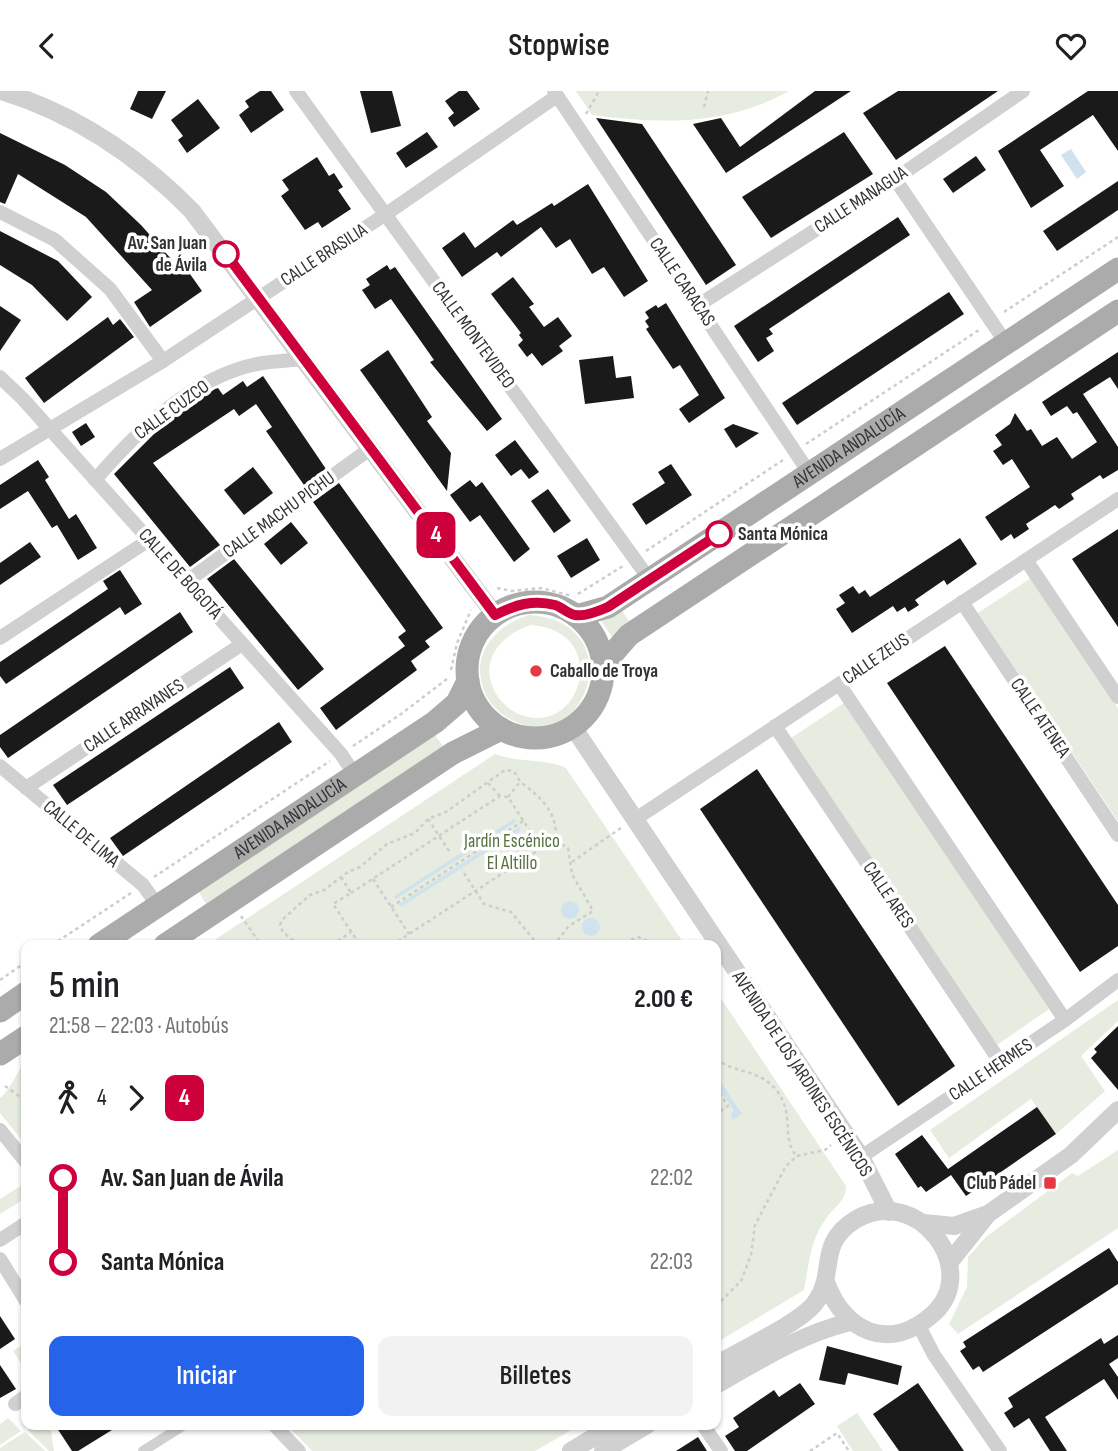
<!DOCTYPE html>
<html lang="es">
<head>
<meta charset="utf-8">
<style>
  body { margin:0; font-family:"Sofia Sans Condensed",sans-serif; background:#f2f2f2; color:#202124; height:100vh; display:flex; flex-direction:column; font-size:26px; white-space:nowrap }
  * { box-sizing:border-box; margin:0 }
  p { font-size:23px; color:#757577 }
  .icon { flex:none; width:38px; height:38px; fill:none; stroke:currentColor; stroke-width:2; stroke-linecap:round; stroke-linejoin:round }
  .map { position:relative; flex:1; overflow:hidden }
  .panel { position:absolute; left:21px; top:849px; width:700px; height:490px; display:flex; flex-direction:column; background:#fff; border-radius:14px; box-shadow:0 2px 5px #0004 }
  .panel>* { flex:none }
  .badge { padding:0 14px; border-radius:10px; font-size:24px; line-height:46px }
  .map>.badge { position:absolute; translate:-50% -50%; box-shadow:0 0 0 4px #fff }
  .legs { display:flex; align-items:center; gap:10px; height:77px; padding:0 28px; font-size:23px }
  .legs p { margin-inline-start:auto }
  .overview { display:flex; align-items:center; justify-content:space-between; height:119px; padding:0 28px }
  h1 { font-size:38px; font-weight:600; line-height:52px }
  .primary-button { display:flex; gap:14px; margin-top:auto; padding:14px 28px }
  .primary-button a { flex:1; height:80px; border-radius:14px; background:#2563eb; color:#fff; font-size:28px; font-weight:600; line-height:80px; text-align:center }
  .primary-button a+a { background:#f2f2f2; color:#202124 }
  ul { padding:0 28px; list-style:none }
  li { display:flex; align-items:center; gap:24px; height:84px; font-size:26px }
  li i { display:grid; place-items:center; width:10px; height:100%; margin:0 9px; background:currentColor }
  li i::after { content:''; width:18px; height:18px; margin:-9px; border:5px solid; border-radius:50%; background:#fff }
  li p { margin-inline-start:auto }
  li:first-child i { background:linear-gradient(#0000 50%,currentColor 0) }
  li:last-child i { background:linear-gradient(currentColor 50%,#0000 0) }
  header { display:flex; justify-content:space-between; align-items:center; height:91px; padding:0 28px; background:#fff; font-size:32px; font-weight:600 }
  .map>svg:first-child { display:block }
  .green { fill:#e6ecdf; fill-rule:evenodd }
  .water { fill:#cfe2ee }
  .building { fill:#1a1a1a }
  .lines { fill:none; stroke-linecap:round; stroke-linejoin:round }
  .path { stroke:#cdcdcd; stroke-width:2.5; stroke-dasharray:3.5 3.5; stroke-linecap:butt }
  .pedestrian { stroke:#d0d0d0; stroke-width:10 }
  .minor { stroke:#d0d0d0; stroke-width:14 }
  .tertiary { stroke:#d0d0d0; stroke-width:18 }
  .primary { stroke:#ababab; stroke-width:23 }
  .line-1-casing { stroke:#fff; stroke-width:16 }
  .line-1 { stroke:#ce003b; stroke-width:10 }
  .stop-1-dot { fill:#fff; stroke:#ce003b; stroke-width:3.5 }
  .poi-dot { fill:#e63946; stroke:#fff; stroke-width:2.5 }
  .labels { text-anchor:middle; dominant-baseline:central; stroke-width:7; stroke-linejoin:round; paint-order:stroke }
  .street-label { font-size:19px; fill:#333; stroke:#fff }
  .stop-label { font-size:19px; font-weight:bold; fill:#333; stroke:#fff; text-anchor:end }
  .poi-label { font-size:19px; font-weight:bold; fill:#333; stroke:#fff; text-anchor:start }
  .park-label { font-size:19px; fill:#56703f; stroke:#fff }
</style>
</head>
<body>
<header><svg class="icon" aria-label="back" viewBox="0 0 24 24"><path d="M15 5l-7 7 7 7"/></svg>Stopwise<svg class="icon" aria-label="heart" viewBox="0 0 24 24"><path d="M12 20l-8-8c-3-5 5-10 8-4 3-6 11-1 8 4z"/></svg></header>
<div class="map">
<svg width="1118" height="1360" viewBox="0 0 1118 1360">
  <rect width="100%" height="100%" fill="#fff"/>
  <g class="green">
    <path d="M576 0H789C726 35 661 33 592 24Z"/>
    <polygon points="1031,487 1118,617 1118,730 978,522"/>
    <polygon points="621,518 631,533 612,546 601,530"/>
    <path d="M529 524C630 530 589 661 518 632 504 626 493 618 486 604 468 567 493 535 529 524ZM531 534C612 540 582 646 521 624 509 619 500 611 494 599 479 568 502 543 531 534Z"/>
    <polygon points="844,612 1049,918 997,954 791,647"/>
    <polygon points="435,644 443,655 206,813 199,801"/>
    <path d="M495 663C519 672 545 667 566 677L685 854H207Z"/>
    <path d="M716 900 846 1095C846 1110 835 1115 827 1126 810 1149 809 1173 804 1199L716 1252Z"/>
    <polygon points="1118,909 1118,930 1081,965 1105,1000 1056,1043 1031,1008 949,1067 930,1039"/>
    <path d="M26 971V1054L0 1022V1007C13 996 16 980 26 971Z"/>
    <polygon points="1118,1059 1118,1137 958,1243 949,1233 967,1196 968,1166 986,1146 1072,1082 1078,1085"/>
    <polygon points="24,1093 26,1107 0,1123 0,1108"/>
    <polygon points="26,1252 26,1280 13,1260"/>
    <polygon points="857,1322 883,1360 853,1360 837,1335"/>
    <polygon points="8,1327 21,1340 0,1354 0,1333"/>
    <polygon points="36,1334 50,1334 54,1360 49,1360 28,1339"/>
    <polygon points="287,1334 580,1334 535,1360 312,1360"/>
    <polygon points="25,1341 45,1360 0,1360 0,1357"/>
  </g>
  <g class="water">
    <polygon points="1071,58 1086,81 1077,88 1061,64"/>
    <polygon points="514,728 516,731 396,808 394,805"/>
    <polygon points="519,736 521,739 401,816 399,813"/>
    <circle cx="570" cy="819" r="9"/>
    <circle cx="591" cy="836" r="9"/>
    <polygon points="716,984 742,1023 733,1029 730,1023 734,1020 716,992"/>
  </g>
  <g class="building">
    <polygon points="138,0 166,0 152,28 130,18"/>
    <polygon points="260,0 271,0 284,19 251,42 239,24 249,16 245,10"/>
    <polygon points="360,0 392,0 401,35 371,42"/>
    <polygon points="459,0 467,0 480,18 454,36 448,27 454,22 445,10"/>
    <polygon points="815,0 851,0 726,82 693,33 721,27 740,56"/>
    <polygon points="898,0 998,0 896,69 863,22"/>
    <polygon points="1088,0 1118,0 1118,60 1093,24 1040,59 1064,95 1031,117 998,60"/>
    <polygon points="198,8 220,37 187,62 178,49 183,45 171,29"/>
    <polygon points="596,27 642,33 736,174 706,194"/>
    <polygon points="427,41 438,56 406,77 396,62"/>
    <polygon points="844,41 873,83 771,147 742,106"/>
    <polygon points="0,42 65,74 106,101 141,134 181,179 185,176 202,200 150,236 134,211 152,199 86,126 18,83 5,113 0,111"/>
    <polygon points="976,65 986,79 953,102 943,88"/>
    <polygon points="317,66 329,85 334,82 343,96 338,99 351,118 322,137 318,131 305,139 281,105 289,99 282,89"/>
    <polygon points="1118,90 1118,119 1057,160 1043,140"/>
    <polygon points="588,93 648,190 624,206 604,176 592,183 570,148 556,157 541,136 501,166 497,161 462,186 442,157 464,141 475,157 513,129 517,134 552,112 554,115"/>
    <polygon points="898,126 910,144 769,238 773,243 766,247 774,260 758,271 734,235"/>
    <polygon points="0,140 58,170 92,206 67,230 32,194 0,174"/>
    <polygon points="387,174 390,179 395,176 502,328 487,340 430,271 434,269 391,208 375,218 362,199 370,194 366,188"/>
    <polygon points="513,186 534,213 529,216 544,236 558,226 572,245 559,255 563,260 542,275 532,262 527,266 518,254 523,249 519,244 521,242 491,203"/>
    <polygon points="949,201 964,223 797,334 782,312"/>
    <polygon points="666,212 725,307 689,332 679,318 699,304 680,274 673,278 646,238 649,236 645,230 649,227 645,221 656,214 658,217"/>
    <polygon points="0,215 21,229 0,260"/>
    <polygon points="108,226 113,234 120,228 134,246 44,312 25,287"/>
    <polygon points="388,259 432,326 427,330 451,362 447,400 360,279"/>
    <polygon points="1118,261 1118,298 1110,286 1083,303 1118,356 1118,379 1103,388 1100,384 1091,390 1071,403 1074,408 1059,418 1055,414 1046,420 1026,433 1029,438 1014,448 1011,443 1001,450 985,426 1030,396 1012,368 1003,374 993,360 1002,354 995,344 1010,333 1015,322 1027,340 1031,338 1042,355 1057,346 1072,368 1097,351 1077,321 1073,323 1067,315 1051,325 1042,311"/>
    <polygon points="613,265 616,287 631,285 634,307 585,313 579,269"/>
    <polygon points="263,285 326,378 304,394 266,340 272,336 256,313 239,325 234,318 153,372 220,454 190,476 114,383 166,331 215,298 218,297 223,304 243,290 247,296"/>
    <polygon points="86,332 95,346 81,355 72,341"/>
    <polygon points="733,333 759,342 736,357 724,338"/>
    <polygon points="515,349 539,381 529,388 521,378 511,385 495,364"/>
    <polygon points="38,369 49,386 45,389 69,428 76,423 97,457 78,469 57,434 52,437 28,400 0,418 0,394"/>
    <polygon points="671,373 692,404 646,434 632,413 665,392 658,381"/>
    <polygon points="253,376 273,402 244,424 224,399"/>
    <polygon points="470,389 476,396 482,391 530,458 514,471 480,424 470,431 450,404"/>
    <polygon points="339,392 443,537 425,550 430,556 411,570 417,579 336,639 320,617 405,555 398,546 406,540 313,411"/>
    <polygon points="548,398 571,430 554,442 531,410"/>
    <polygon points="291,431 308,452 281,474 264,453"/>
    <polygon points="1118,438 1118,536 1072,468"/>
    <polygon points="587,447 600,469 571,487 557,465"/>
    <polygon points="960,447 977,473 947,494 944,489 915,509 919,514 908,521 905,516 897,521 893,515 852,542 836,518 845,512 839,504 853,495 859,503 865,499 870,506"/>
    <polygon points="30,451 41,466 0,494 0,472"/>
    <polygon points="234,468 324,578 298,599 207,488"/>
    <polygon points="120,479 142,513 125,524 120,516 6,593 0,585 0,571 108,498 103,490"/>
    <polygon points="180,521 193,541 8,667 0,656 0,644"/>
    <polygon points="945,555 1118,814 1118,855 1080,881 887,592"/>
    <polygon points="230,576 244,597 67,714 53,694"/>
    <polygon points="279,631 292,651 123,765 110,747"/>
    <polygon points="757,678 955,975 898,1015 700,718"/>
    <polygon points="1118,935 1118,999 1091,967 1097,961 1094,958"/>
    <polygon points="1037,1016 1056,1043 966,1105 951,1084 926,1101 921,1095 918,1097 895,1063 922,1044 948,1078"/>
    <polygon points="1109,1157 1118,1171 1118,1193 983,1281 979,1275 973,1279 960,1260 966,1256 963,1251"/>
    <polygon points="0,1225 15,1248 0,1258"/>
    <polygon points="1118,1244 1118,1267 1109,1273 1118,1286 1118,1309 1104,1288 1045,1326 1067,1360 1050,1360 1029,1327 1014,1337 1004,1322 1013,1316 1008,1307 1101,1247 1104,1253"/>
    <polygon points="827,1255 902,1275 898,1294 848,1282 845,1294 819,1289"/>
    <polygon points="0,1274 16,1298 0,1307"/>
    <polygon points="800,1292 815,1313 747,1360 735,1360 725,1345 739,1336 733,1327 774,1299 779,1306"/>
    <polygon points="918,1292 964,1360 899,1360 873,1323"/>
    <polygon points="55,1334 120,1334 78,1360 72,1360"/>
    <polygon points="698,1346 707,1360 676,1360"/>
  </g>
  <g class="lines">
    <g class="path">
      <polyline points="704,16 708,0"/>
      <polyline points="586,23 599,0"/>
      <polyline points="1004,221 1118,146"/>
      <polyline points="806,353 979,239"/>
      <polyline points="646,460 783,369"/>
      <polyline points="497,497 512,500 541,497 572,505"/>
      <polyline points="578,503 623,475"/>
      <polyline points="451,579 457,552 471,519"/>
      <polyline points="353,655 401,623 447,588"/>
      <polyline points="488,692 500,705"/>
      <polyline points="508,706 519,692"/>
      <polyline points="428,728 451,763"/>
      <polyline points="572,771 621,737"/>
      <polyline points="464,782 484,813 511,821 538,854"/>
      <polyline points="154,786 330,670"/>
      <polyline points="341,786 351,802 333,813 360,854"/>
      <polyline points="373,788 409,843"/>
      <polyline points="351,802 500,705 508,706 539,754 556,750"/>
      <polyline points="391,816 523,730"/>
      <polyline points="241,825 261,854"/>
      <polyline points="52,854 131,802"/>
      <path d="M299 854 283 841 280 834 283 828 310 804 324 799 348 781 360 776 387 753 415 742 428 728 446 721 505 679 513 680C518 684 518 690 523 693 543 708 558 723 556 750L568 757 572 783 593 820 569 835 556 851 535 854"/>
      <polyline points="332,854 351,841"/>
      <polyline points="392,854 537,760 539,754"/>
      <polyline points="618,854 638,846 657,854"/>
      <polyline points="0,889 26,871"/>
      <path d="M716 968C736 983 760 978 777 1000 795 1023 781 1050 797 1065"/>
      <polyline points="5,995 26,1010"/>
      <polyline points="716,996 728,1015 716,1023"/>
      <polyline points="716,1215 741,1190 751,1164 755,1134 786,1075 797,1065 825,1059 831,1054"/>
      <polyline points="810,1360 837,1342 849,1360"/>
    </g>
    <polyline class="pedestrian" points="143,1360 184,1334"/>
    <g class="minor">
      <polyline points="296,0 650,489"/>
      <polyline points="554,0 810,383"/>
      <polyline points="895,88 1006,252"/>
      <polyline points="0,121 55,149 110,198 163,270"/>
      <polyline points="697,215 895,88 1023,0"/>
      <polyline points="0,286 23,308 341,663 355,684"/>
      <polyline points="0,368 163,270 386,123 557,5"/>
      <path d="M95 389C138 339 194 284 262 272 276 270 291 269 305 268"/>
      <polyline points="1026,469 1118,606"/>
      <polyline points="186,491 371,357"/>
      <polyline points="962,511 1118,744"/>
      <polyline points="0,547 149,449"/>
      <polyline points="839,593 1065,929"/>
      <polyline points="775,635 1001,972"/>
      <polyline points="0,675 143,794 158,815"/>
      <polyline points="26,697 242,553"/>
      <polyline points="634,729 1118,408"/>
      <polyline points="0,1039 26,1071"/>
      <polyline points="861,1066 1065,929 1118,889"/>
      <polyline points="0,1149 26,1132"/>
      <polyline points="0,1168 26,1210"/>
      <polyline points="919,1235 934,1264 1000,1360"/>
      <polyline points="15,1313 26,1305"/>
      <polyline points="274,1334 299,1360"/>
      <polyline points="703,1334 721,1360"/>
    </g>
    <g class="tertiary">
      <path d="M1 0C76 23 138 65 192 120L495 524"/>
      <polyline points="573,636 861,1066 889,1121"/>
      <polyline points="924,1132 954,1135 985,1124"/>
      <polyline points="949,1172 988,1123 1071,1064 1118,1019"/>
      <path d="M716 1274C740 1259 800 1232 815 1212 837 1183 816 1153 855 1129 915 1092 983 1177 933 1223 889 1262 844 1241 826 1191"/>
      <path d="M716 1294C760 1269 801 1243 850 1231"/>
      <polyline points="571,1360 614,1334"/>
      <polyline points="603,1360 647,1334"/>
    </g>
    <g class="primary">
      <circle cx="535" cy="579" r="68"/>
      <path id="s1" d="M576 525 608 516 1118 178"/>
      <polyline points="602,575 629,544 1118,220"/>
      <path id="s2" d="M99 854 435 631 457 612 468 590"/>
      <polyline points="165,854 453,662 501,638"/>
      <polyline points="0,920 26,902"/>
      <polyline points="0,963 26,946"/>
    </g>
  </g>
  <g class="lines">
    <defs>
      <path id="line-1" d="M226 163 495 524C515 514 533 508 555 514 562 516 568 523 575 524 585 526 599 520 608 516L719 443"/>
    </defs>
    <use href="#line-1" class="line-1-casing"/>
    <use href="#line-1" class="line-1"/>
  </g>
  <g class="stop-1-dot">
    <circle cx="226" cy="163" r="12"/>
    <circle cx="719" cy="443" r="12"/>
  </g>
  <g class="poi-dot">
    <circle cx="536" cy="580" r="7"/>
    <rect x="1043" y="1085" width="14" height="14" rx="3.5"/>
  </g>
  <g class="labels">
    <g class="street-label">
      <text transform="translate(861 109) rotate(-33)">CALLE MANAGUA</text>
      <text transform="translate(324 164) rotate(-33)">CALLE BRASILIA</text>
      <text transform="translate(682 191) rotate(56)">CALLE CARACAS</text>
      <text transform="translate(473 244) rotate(54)">CALLE MONTEVIDEO</text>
      <text transform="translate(172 319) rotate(-36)">CALLE CUZCO</text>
      <text stroke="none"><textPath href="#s1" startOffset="322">AVENIDA ANDALUCÍA</textPath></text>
      <text transform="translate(279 424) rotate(-36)">CALLE MACHU PICHU</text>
      <text transform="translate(180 483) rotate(48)">CALLE DE BOGOTÁ</text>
      <text transform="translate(876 568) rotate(-34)">CALLE ZEUS</text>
      <text transform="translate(134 625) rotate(-34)">CALLE ARRAYANES</text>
      <text transform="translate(1040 627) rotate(56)">CALLE ATENEA</text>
      <text stroke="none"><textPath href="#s2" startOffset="229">AVENIDA ANDALUCÍA</textPath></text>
      <text transform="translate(81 743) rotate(40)">CALLE DE LIMA</text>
      <text transform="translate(888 804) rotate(56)">CALLE ARES</text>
      <text transform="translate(991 979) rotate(-34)">CALLE HERMES</text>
      <text transform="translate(802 983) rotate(57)">AVENIDA DE LOS JARDINES ESCÉNICOS</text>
    </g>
    <g class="stop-label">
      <text x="207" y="152">Av. San Juan<tspan x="207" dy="22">de Ávila</tspan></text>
      <text x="738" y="443" text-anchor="start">Santa Mónica</text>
    </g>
    <g class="poi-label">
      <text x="550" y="580">Caballo de Troya</text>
      <text x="1036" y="1092" text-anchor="end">Club Pádel</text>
    </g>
    <g class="park-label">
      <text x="512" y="750">Jardín Escénico<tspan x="512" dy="22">El Altillo</tspan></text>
    </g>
  </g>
</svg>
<b class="badge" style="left:436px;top:444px;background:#ce003b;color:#fff">4</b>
<section class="panel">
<div class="overview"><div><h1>5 min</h1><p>21:58 – 22:03 · Autobús</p></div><b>2.00 €</b></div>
<div class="legs"><svg class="icon" aria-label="walk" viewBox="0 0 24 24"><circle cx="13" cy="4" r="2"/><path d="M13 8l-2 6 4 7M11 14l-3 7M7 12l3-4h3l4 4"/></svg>4<svg class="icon" aria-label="forward" viewBox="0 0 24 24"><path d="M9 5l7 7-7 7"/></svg><b class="badge" style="background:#ce003b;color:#fff">4</b></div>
<ul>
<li><i style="color:#ce003b"></i><b>Av. San Juan de Ávila</b><p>22:02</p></li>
<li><i style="color:#ce003b"></i><b>Santa Mónica</b><p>22:03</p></li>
</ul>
<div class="primary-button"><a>Iniciar</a><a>Billetes</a></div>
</section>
</div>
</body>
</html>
